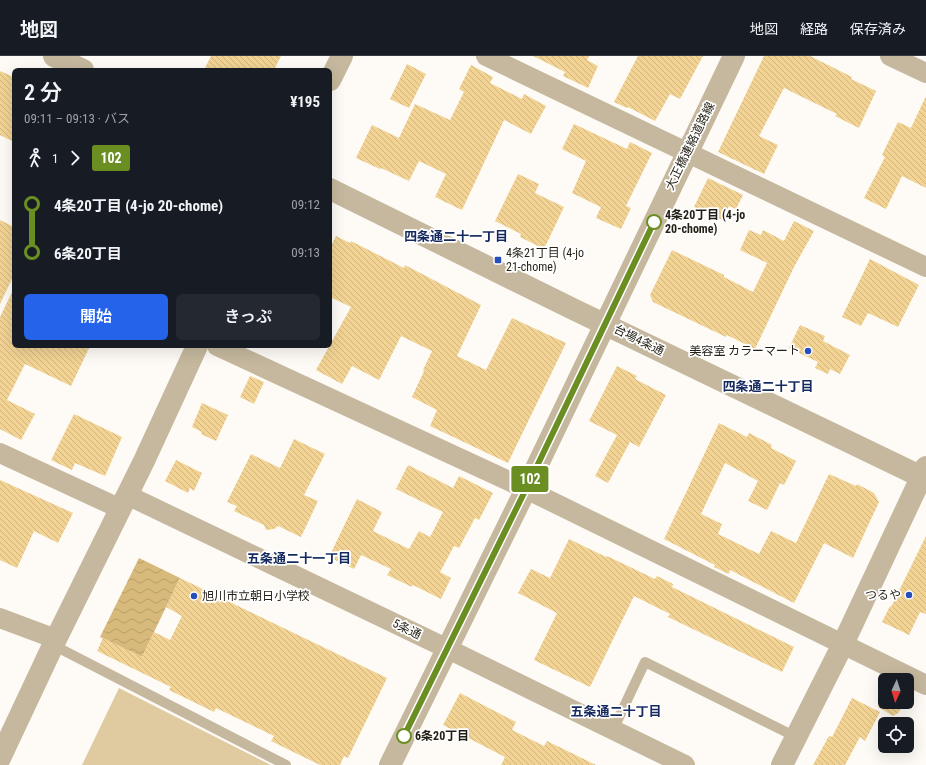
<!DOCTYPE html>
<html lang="ja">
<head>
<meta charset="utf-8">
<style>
  body { margin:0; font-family:"Roboto Condensed","Noto Sans JP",sans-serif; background:#242831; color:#f1f3f6; height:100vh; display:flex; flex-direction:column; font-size:15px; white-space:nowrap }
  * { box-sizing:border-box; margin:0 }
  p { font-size:13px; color:#9ea1a6 }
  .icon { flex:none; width:22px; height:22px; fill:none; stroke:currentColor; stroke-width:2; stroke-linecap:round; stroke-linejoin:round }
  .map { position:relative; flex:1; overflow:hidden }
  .panel { position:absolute; left:12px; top:12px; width:320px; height:280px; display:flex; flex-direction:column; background:#171b24; border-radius:6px; box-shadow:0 4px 16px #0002 }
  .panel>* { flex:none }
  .badge { padding:0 8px; border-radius:3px; font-size:14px; line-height:26px }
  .needle { width:26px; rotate:184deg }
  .controls { position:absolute; left:878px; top:617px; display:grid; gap:8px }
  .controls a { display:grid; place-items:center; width:36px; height:36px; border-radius:6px; background:#171b24; box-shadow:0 4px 16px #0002; font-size:20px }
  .map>.badge { position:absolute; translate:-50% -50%; box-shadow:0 0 0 2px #fff }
  .legs { display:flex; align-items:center; gap:6px; height:44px; padding:0 12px; font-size:13px }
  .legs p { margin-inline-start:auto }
  .headline { display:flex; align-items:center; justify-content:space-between; height:68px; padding:0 12px }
  h1 { font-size:22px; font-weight:600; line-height:30px }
  .cta { display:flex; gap:8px; margin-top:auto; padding:8px 12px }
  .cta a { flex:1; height:46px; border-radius:6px; background:#2563eb; color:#fff; font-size:16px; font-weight:600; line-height:46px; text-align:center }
  .cta a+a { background:#242831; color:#f1f3f6 }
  ul { padding:0 12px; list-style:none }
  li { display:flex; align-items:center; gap:14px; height:48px; font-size:15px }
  li i { display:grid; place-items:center; width:6px; height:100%; margin:0 5px; background:currentColor }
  li i::after { content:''; width:10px; height:10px; margin:-5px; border:3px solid; border-radius:50%; background:#171b24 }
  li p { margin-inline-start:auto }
  li:first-child i { background:linear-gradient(#0000 50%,currentColor 0) }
  li:last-child i { background:linear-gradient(currentColor 50%,#0000 0) }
  header { display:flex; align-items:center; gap:24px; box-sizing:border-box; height:56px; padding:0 20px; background:#171b24; border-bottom:1px solid #363941 }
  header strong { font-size:19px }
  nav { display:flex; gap:22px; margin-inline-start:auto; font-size:14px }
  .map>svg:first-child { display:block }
  .grass { fill:#e0cba0 }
  .water { fill:url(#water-waves) }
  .building { fill:url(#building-back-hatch) }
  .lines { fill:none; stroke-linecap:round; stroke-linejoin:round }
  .service { stroke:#c5b89e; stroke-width:10 }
  .minor { stroke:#c5b89e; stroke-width:20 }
  .tertiary { stroke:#c5b89e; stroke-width:22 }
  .line-1-casing { stroke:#fff; stroke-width:9 }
  .line-1 { stroke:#6b8e23; stroke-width:6 }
  .stop-1-dot { fill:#fff; stroke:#6b8e23; stroke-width:2 }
  .poi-dot { fill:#264ebc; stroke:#fff; stroke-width:1.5 }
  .labels { text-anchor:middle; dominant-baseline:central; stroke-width:3.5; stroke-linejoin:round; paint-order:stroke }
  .street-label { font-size:12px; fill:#231f15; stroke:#fff }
  .stop-label { font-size:12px; font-weight:bold; fill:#231f15; stroke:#fff; text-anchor:start }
  .poi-label { font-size:12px; fill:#231f15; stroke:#fff; text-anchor:start }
  .neighbourhood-label { font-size:13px; font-weight:bold; fill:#15295f; stroke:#fff }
</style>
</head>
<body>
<header>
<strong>地図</strong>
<nav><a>地図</a><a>経路</a><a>保存済み</a></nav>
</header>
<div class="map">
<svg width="926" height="709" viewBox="0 0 926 709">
  <defs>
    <pattern id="water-waves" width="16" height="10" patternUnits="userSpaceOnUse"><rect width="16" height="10" fill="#d7ba7b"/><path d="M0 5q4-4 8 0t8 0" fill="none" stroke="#b89f69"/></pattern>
    <pattern id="building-back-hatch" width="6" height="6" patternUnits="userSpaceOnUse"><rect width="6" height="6" fill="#f2d394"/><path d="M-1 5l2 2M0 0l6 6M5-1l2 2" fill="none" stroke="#cfb57f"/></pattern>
  </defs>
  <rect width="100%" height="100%" fill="#fefbf6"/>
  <polygon class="grass" points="119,632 271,709 82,709"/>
  <polygon class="water" points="139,502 180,522 142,601 100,581"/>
  <g class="building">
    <polygon points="211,0 281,0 274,14 204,14"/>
    <polygon points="533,0 589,0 587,4 598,10 588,32 563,20 565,16"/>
    <polygon points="638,0 703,0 680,43 670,38 655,65 628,51 627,52 614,46"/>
    <polygon points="764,0 810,0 852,21 851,23 876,35 859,72 835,60 837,58 784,32 759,80 778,89 764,118 718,96"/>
    <polygon points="407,8 426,18 409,52 390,43"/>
    <polygon points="471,9 493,21 490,27 522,43 524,38 546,50 531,78 504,64 462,154 435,141 446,118 419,105 409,125 381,112 380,113 356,102 372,69 399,82 415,48 450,64 464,36 459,33"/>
    <polygon points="0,15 14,21 14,86 0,79"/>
    <polygon points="926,40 926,132 902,120 886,153 864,142 885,101 882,99 898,66 911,72"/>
    <polygon points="574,68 627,93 630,86 652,97 626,150 631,152 621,173 596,162 601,151 572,137 586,105 562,93"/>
    <polygon points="518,118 539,128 535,137 564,151 544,193 520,181 521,178 495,165"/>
    <polygon points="708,122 743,139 736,153 729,150 723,164 694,151"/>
    <polygon points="0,164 14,171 14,219 0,248"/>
    <polygon points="794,165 814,175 794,211 755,293 727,279 726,281 653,246 650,239 672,194 724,219 724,221 753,236 767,207 740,194 749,174 761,179 763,174 784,185"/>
    <polygon points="336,180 350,187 351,185 404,212 405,209 481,249 457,300 486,314 512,262 566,287 508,407 430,370 437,354 412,341 424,315 423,314 432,295 401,280 379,324 352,310 342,328 316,314 351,251 330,241 330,192"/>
    <polygon points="870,203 919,229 898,271 868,257 861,270 842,261"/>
    <polygon points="14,232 14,290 90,290 71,330 25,308 7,344 35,358 21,384 0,373 0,261"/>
    <polygon points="800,269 825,280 823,285 850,299 840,318 830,313 828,318 815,312 818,306 789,292"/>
    <polygon points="617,310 637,320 635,323 666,339 639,391 630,386 608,427 595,420 617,379 589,365"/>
    <polygon points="250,320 264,326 254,348 240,341"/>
    <polygon points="202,347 228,359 216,385 201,378 202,376 192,371"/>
    <polygon points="74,358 122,381 105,420 75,407 72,414 51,404"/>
    <polygon points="719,367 747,381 749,377 772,389 771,392 796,405 784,429 780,427 767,454 748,445 758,425 725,407 701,458 722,468 718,478 759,498 771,475 796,487 829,418 856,430 857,428 874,437 879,446 853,502 824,487 794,547 730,514 729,518 714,511 715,509 664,483"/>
    <polygon points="294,383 325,398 304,439 318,445 301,481 278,470 274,473 266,474 264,469 234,455 237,450 227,446 251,398 280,412"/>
    <polygon points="176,404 202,417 194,435 190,432 188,437 165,425"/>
    <polygon points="408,409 453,432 459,420 493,437 479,464 475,462 459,492 454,490 440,516 451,522 441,543 413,529 412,531 387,519 391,513 361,499 354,513 329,501 357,443 382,456 373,475 409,493 419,475 430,481 443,456 396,433"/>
    <polygon points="0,424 73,457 58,487 34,475 17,512 0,504"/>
    <polygon points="926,480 926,558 920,556 909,579 882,566 890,550 891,551"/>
    <polygon points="569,483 606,501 607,500 655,523 657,520 673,528 672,531 794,591 782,616 668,561 670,558 634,540 590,631 534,604 557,557 518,537 531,513 550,522"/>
    <polygon points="180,522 387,622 348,702 344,700 340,709 320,709 271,685 274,680 216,652 214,656 169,634 171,631 97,595 103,582 142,601 154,576 170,584 182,560 166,551"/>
    <polygon points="460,637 516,666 512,674 544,690 547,685 596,709 501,709 505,701 443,669"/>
    <polygon points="885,637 885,646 905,646 898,657 893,660 878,651"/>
    <polygon points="852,642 880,656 865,685 860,681 845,709 813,709 829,680 832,681"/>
  </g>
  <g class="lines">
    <g class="service">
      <polyline points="53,589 286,709"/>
      <polyline points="613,674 645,606 796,681"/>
    </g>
    <g class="minor">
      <polyline points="486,0 926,211"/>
      <polyline points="890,0 926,17"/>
      <polyline points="217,290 526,433 926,629"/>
      <polyline points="0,397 121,453"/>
      <polyline points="127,439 446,592 685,709"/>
      <polyline points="0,562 56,583"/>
    </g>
    <g class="tertiary">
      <polyline points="54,0 83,14"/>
      <polyline points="330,24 342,0"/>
      <polyline points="330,133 575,254 926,423"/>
      <polyline points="0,702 56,583 144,405 197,290"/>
      <polyline points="390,709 526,433 734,0"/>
      <polyline points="782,709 843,588 926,411"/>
    </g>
  </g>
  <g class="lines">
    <defs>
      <polyline id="line-1" points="404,680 526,433 654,166"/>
    </defs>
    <use href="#line-1" class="line-1-casing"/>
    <use href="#line-1" class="line-1"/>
  </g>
  <g class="stop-1-dot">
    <circle cx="654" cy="166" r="7"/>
    <circle cx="404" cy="680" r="7"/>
  </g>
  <g class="poi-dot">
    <rect x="494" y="200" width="8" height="8" rx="2"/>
    <circle cx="808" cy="295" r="4"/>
    <circle cx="909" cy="539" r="4"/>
    <circle cx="194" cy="540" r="4"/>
  </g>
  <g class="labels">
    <g class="street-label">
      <text transform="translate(690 90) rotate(-64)">大正橋連絡道路線</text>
      <text transform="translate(639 284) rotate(26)">台場4条通</text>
      <text transform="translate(407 573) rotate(26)">5条通</text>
    </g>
    <g class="stop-label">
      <text x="665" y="159">4条20丁目 (4-jo<tspan x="665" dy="14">20-chome)</tspan></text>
      <text x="415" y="680">6条20丁目</text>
    </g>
    <g class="poi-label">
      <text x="506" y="197">4条21丁目 (4-jo<tspan x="506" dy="14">21-chome)</tspan></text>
      <text x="800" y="295" text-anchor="end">美容室 カラーマート</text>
      <text x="901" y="539" text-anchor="end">つるや</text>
      <text x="202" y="540">旭川市立朝日小学校</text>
    </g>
    <g class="neighbourhood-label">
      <text x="456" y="180">四条通二十一丁目</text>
      <text x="768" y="330">四条通二十丁目</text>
      <text x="299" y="502">五条通二十一丁目</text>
      <text x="616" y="655">五条通二十丁目</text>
    </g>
  </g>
</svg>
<div class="controls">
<a><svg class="needle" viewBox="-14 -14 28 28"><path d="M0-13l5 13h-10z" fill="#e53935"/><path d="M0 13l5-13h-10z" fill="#9ea1a6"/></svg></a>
<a><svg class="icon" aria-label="locate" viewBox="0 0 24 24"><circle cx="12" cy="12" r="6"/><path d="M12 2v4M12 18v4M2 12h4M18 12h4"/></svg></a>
</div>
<b class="badge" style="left:530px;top:423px;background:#6b8e23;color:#fff">102</b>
<section class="panel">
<div class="headline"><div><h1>2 分</h1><p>09:11 – 09:13 · バス</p></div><b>¥195</b></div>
<div class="legs"><svg class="icon" aria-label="walk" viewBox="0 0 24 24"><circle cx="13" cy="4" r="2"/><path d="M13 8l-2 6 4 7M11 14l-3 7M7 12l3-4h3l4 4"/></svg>1<svg class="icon" aria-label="forward" viewBox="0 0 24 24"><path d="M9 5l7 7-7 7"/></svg><b class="badge" style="background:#6b8e23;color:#fff">102</b></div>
<ul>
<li><i style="color:#6b8e23"></i><b>4条20丁目 (4-jo 20-chome)</b><p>09:12</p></li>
<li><i style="color:#6b8e23"></i><b>6条20丁目</b><p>09:13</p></li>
</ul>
<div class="cta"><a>開始</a><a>きっぷ</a></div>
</section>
</div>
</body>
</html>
